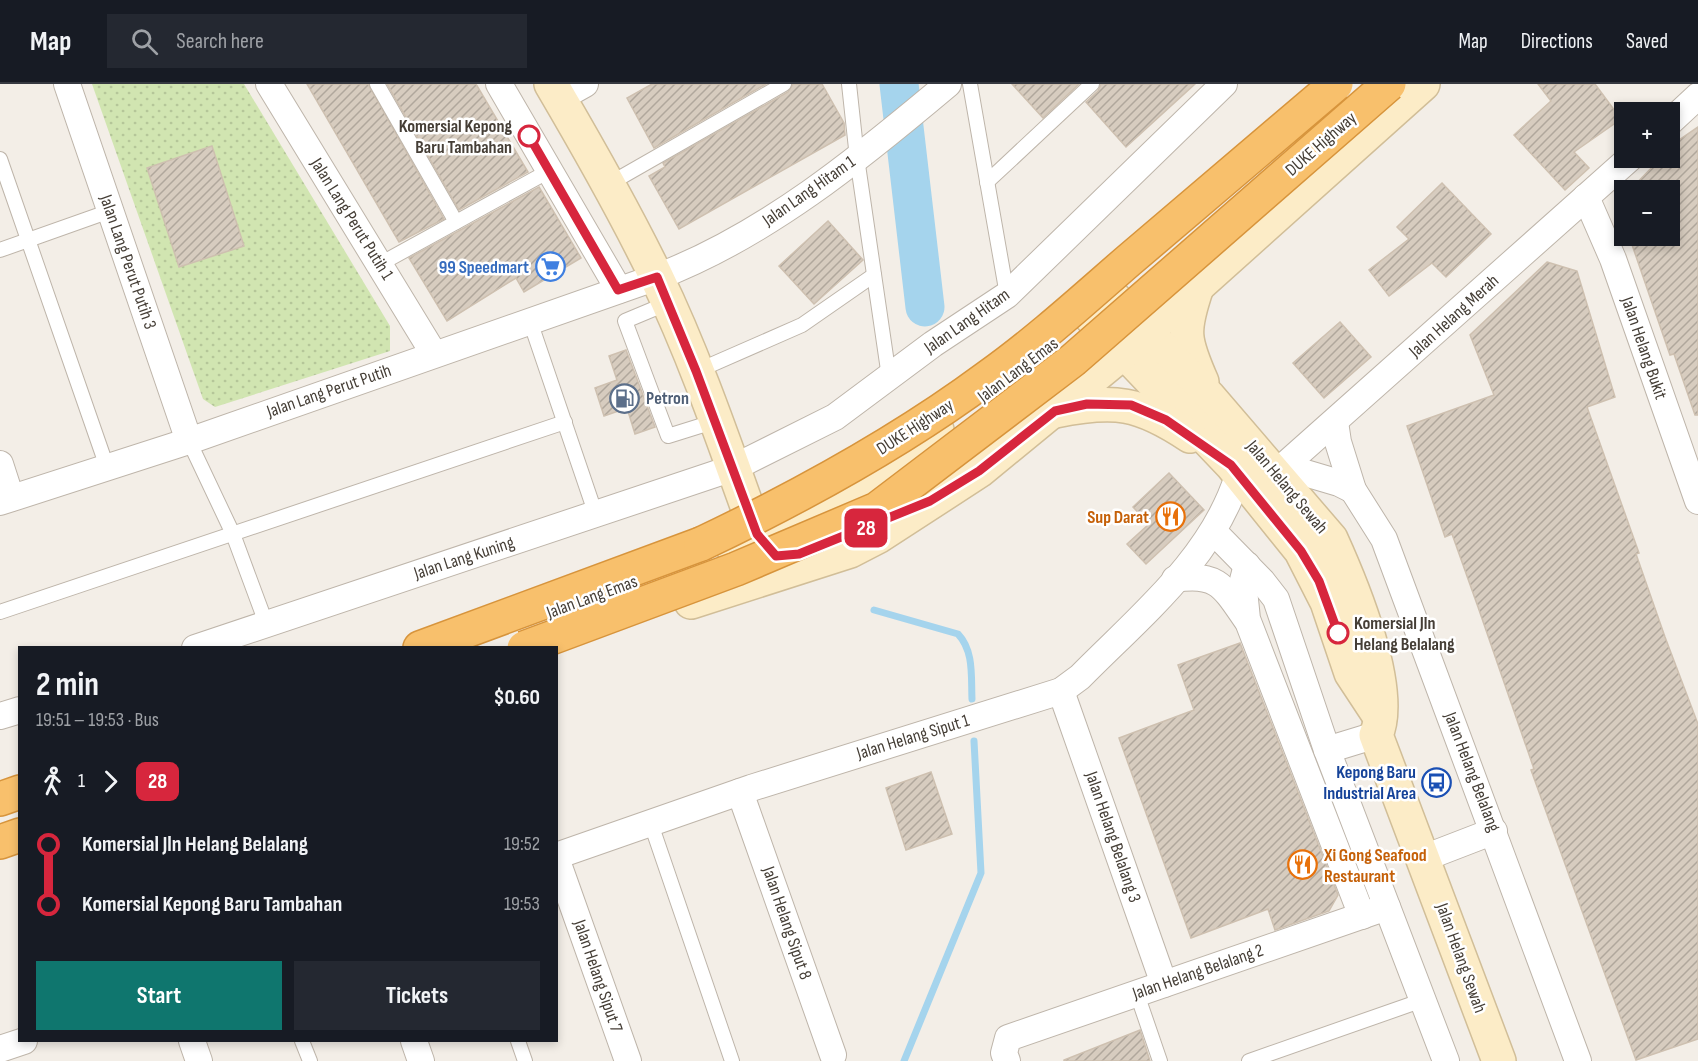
<!DOCTYPE html>
<html lang="en">
<head>
<meta charset="utf-8">
<style>
  body { margin:0; font-family:"Sofia Sans Condensed",sans-serif; background:#242831; color:#f1f3f6; height:100vh; display:flex; flex-direction:column; font-size:22px; white-space:nowrap }
  * { box-sizing:border-box; margin:0 }
  p { font-size:20px; color:#9ea1a6 }
  .icon { flex:none; width:33px; height:33px; fill:none; stroke:currentColor; stroke-width:2; stroke-linecap:round; stroke-linejoin:round }
  .map { position:relative; flex:1; overflow:hidden }
  .details { position:absolute; left:18px; top:562px; width:540px; height:396px; display:flex; flex-direction:column; background:#171b24; border-radius:0px; box-shadow:0 3px 9px #0003 }
  .details>* { flex:none }
  .badge { padding:0 12px; border-radius:9px; font-size:21px; line-height:39px }
  .fabs { position:absolute; left:1614px; top:18px; display:grid; gap:12px }
  .fabs a { display:grid; place-items:center; width:66px; height:66px; border-radius:0px; background:#171b24; box-shadow:0 3px 9px #0003; font-size:30px }
  .map>.badge { position:absolute; translate:-50% -50%; box-shadow:0 0 0 3px #fff }
  .legs { display:flex; align-items:center; gap:9px; height:66px; padding:0 18px; font-size:20px }
  .legs p { margin-inline-start:auto }
  .head { display:flex; align-items:center; justify-content:space-between; height:102px; padding:0 18px }
  h1 { font-size:33px; font-weight:700; line-height:45px }
  .cta { display:flex; gap:12px; margin-top:auto; padding:12px 18px }
  .cta a { flex:1; height:69px; border-radius:0px; background:#0f766e; color:#fff; font-size:24px; font-weight:700; line-height:69px; text-align:center }
  .cta a+a { background:#242831; color:#f1f3f6 }
  ul { padding:0 18px; list-style:none }
  li { display:flex; align-items:center; gap:21px; height:60px; font-size:22px }
  li i { display:grid; place-items:center; width:9px; height:100%; margin:0 8px; background:currentColor }
  li i::after { content:''; width:15px; height:15px; margin:-8px; border:4px solid; border-radius:50%; background:#171b24 }
  li p { margin-inline-start:auto }
  li:first-child i { background:linear-gradient(#0000 50%,currentColor 0) }
  li:last-child i { background:linear-gradient(currentColor 50%,#0000 0) }
  header { display:flex; align-items:center; gap:36px; box-sizing:border-box; height:84px; padding:0 30px; background:#171b24; border-bottom:2px solid #363941 }
  header strong { font-size:28px }
  nav { display:flex; gap:33px; margin-inline-start:auto; font-size:21px }
  .search { width:420px; height:54px; background:#242831; display:flex; align-items:center; gap:15px; box-sizing:border-box; padding:0 21px; border-radius:0px; color:#9ea1a6; font-size:22px }
  .map>svg:first-child { display:block }
  .grass { fill:url(#grass-dots) }
  .lines { fill:none; stroke-linecap:round; stroke-linejoin:round }
  .stream { stroke:#a5d4ed; stroke-width:7 }
  .river { stroke:#a5d4ed; stroke-width:39 }
  .building { fill:url(#building-hatch); stroke:#cec0b0; stroke-width:1.5 }
  .lane-casing { stroke:#beb5aa; stroke-width:16 }
  .street-casing { stroke:#beb5aa; stroke-width:28 }
  .secondary-casing { stroke:#d1be98; stroke-width:36 }
  .highway-casing { stroke:#d7943c; stroke-width:36 }
  .lane { stroke:#fff; stroke-width:14 }
  .street { stroke:#fff; stroke-width:26 }
  .secondary { stroke:#fcecc7; stroke-width:33 }
  .highway { stroke:#f8c06c; stroke-width:33 }
  .highway-bridge-casing { stroke:#d7943c; stroke-width:36; stroke-linecap:butt }
  .highway-bridge { stroke:#f8c06c; stroke-width:33 }
  .line-1-casing { stroke:#fff; stroke-width:14 }
  .line-1 { stroke:#d7263d; stroke-width:9 }
  .stop-1-dot { fill:#fff; stroke:#d7263d; stroke-width:3 }
  .labels { text-anchor:middle; dominant-baseline:central; stroke-width:5; stroke-linejoin:round; paint-order:stroke }
  .stop-label { font-size:18px; font-weight:bold; fill:#453e36; stroke:#fff; text-anchor:end }
  .street-label { font-size:18px; fill:#453e36; stroke:#fff }
  .shop-label { font-size:18px; font-weight:bold; fill:#366cbe; stroke:#fff; text-anchor:end }
  .service-label { font-size:18px; font-weight:bold; fill:#4e5e75; stroke:#fff; text-anchor:start }
  .food-label { font-size:18px; font-weight:bold; fill:#c56008; stroke:#fff; text-anchor:end }
  .transit-label { font-size:18px; font-weight:bold; fill:#164399; stroke:#fff; text-anchor:end }
</style>
</head>
<body>
<header>
<strong>Map</strong>
<div class="search"><svg class="icon" aria-label="search" viewBox="0 0 24 24"><circle cx="10" cy="10" r="6"/><path d="M15 15l6 6"/></svg>Search here</div>
<nav><a>Map</a><a>Directions</a><a>Saved</a></nav>
</header>
<div class="map">
<svg width="1698" height="977" viewBox="0 0 1698 977">
  <defs>
    <pattern id="grass-dots" width="8" height="8" patternUnits="userSpaceOnUse" patternTransform="scale(1.5)"><rect width="8" height="8" fill="#d1e5b1"/><path d="M2 2h.1M6 6h.1" fill="none" stroke="#b5c699" stroke-width="1.8" stroke-linecap="round"/></pattern>
    <pattern id="building-hatch" width="6" height="6" patternUnits="userSpaceOnUse" patternTransform="scale(1.5)"><rect width="6" height="6" fill="#d7ccbf"/><path d="M-1 1l2-2M0 6l6-6M5 7l2-2" fill="none" stroke="#b0a79c"/></pattern>
  </defs>
  <rect width="100%" height="100%" fill="#f3eee7"/>
  <polygon class="grass" points="92,0 244,0 390,242 390,267 215,323 203,315"/>
  <g class="lines">
    <g class="stream">
      <path d="M874 526 958 550C974 567 971 592 972 615"/>
      <polyline points="904,977 981,789 974,657"/>
    </g>
    <polyline class="river" points="899,0 925,223"/>
  </g>
  <g class="building">
    <polygon points="307,0 368,0 444,135 399,158"/>
    <polygon points="387,0 476,0 528,88 459,126"/>
    <polygon points="652,0 766,0 654,64 627,14"/>
    <polygon points="793,0 822,0 844,39 845,51 679,145 649,92 665,83 663,79 788,8"/>
    <polygon points="1012,0 1079,0 1043,34"/>
    <polygon points="1101,0 1195,0 1126,63 1086,18 1098,7"/>
    <polygon points="1538,0 1595,0 1621,35 1574,68 1589,84 1565,106 1514,51 1551,17"/>
    <polygon points="1698,43 1698,331 1695,331 1674,270 1670,271 1629,152 1670,152 1670,106 1630,106 1661,74 1670,74 1670,65 1676,58"/>
    <polygon points="212,62 244,162 179,183 147,84"/>
    <polygon points="1442,99 1491,150 1446,193 1432,179 1389,212 1369,186 1409,155 1397,143"/>
    <polygon points="539,103 581,174 524,208 516,194 447,237 409,174"/>
    <polygon points="828,137 863,176 814,220 779,182"/>
    <polygon points="1547,178 1577,187 1615,313 1587,323 1639,469 1636,470 1665,553 1698,640 1698,955 1636,976 1531,686 1534,685 1478,523 1452,450 1445,453 1407,342 1494,311 1470,251"/>
    <polygon points="1340,238 1371,273 1324,314 1293,279"/>
    <polygon points="626,266 655,343 635,350 627,324 604,332 595,304 617,296 609,272"/>
    <polygon points="1169,389 1204,426 1146,480 1127,460 1149,440 1133,423"/>
    <polygon points="1240,559 1338,811 1329,827 1275,846 1268,825 1191,854 1119,654 1194,626 1178,581"/>
    <polygon points="931,688 952,750 906,766 886,704"/>
    <polygon points="1140,946 1150,977 1064,977 1064,976"/>
  </g>
  <g class="lines">
    <defs>
      <g id="lane">
        <polyline points="377,0 456,138"/>
        <polyline points="849,0 857,74 889,293"/>
        <polyline points="970,0 1007,211"/>
        <polyline points="0,75 107,383"/>
        <polyline points="987,98 1092,0"/>
        <polyline points="609,100 784,0"/>
        <polyline points="0,166 110,127"/>
        <polyline points="380,180 549,87"/>
        <polyline points="668,219 625,237 668,352 716,337"/>
        <polyline points="530,237 596,431"/>
        <polyline points="697,287 802,241 874,191"/>
        <polyline points="189,357 233,450 266,539"/>
        <polyline points="0,528 565,338"/>
        <polyline points="650,737 732,977"/>
        <polyline points="1137,910 1160,977"/>
        <polyline points="302,957 310,977"/>
        <polyline points="518,957 525,977"/>
        <polyline points="1249,977 1423,916"/>
      </g>
      <g id="street">
        <polyline points="67,0 189,357"/>
        <polyline points="269,0 434,270"/>
        <polyline points="499,0 619,206"/>
        <polyline points="560,14 585,0"/>
        <polyline points="1670,38 1698,12"/>
        <polyline points="1586,113 1613,175 1698,417"/>
        <polyline points="1335,338 1338,358 1353,406 1384,455 1578,977"/>
        <polyline points="0,380 11,414"/>
        <polyline points="1285,383 1339,399 1353,406"/>
        <polyline points="1276,389 1630,74"/>
        <path d="M0 418 189 357 657 193C765 152 860 74 948 0"/>
        <polyline points="1214,448 1262,497 1276,515 1327,666 1446,977"/>
        <polyline points="1247,481 1243,496 1247,535 1362,832"/>
        <path d="M1175 495C1217 488 1224 503 1246 535"/>
        <polyline points="195,564 733,384 835,333 933,260 1007,211 1224,0"/>
        <polyline points="1061,607 1164,900"/>
        <polyline points="0,632 20,626"/>
        <polyline points="1327,666 1376,651"/>
        <polyline points="740,708 833,971"/>
        <path d="M556 772 751 704 1061 607 1080 593C1139 533 1212 475 1238 392"/>
        <polyline points="556,774 628,977"/>
        <polyline points="1424,774 1494,747"/>
        <polyline points="192,957 199,977"/>
        <polyline points="414,957 421,977"/>
        <polyline points="0,965 24,957"/>
        <polyline points="1007,977 1004,969 1008,954 1387,823"/>
      </g>
      <g id="secondary">
        <path d="M551 0C588 63 624 126 656 192 696 275 726 364 757 450L764 460"/>
        <path d="M1197 203C1182 247 1183 255 1202 298"/>
        <path d="M1112 212 1209 313 1331 455C1351 499 1396 606 1376 651L1499 977"/>
        <polyline points="1090,232 1231,380 1301,467 1327,518 1351,589 1380,633"/>
        <path d="M1055 327C1115 315 1139 318 1190 352"/>
        <path d="M731 461C804 432 873 393 937 346"/>
        <polyline points="691,518 850,467 879,452 979,387 1124,268 1423,0"/>
      </g>
      <g id="highway">
        <polyline points="420,564 701,460"/>
        <polyline points="0,715 20,708"/>
        <polyline points="0,758 20,751"/>
      </g>
    </defs>
    <use href="#lane" class="lane-casing"/>
    <use href="#street" class="street-casing"/>
    <use href="#secondary" class="secondary-casing"/>
    <use href="#highway" class="highway-casing"/>
    <use href="#lane" class="lane"/>
    <use href="#street" class="street"/>
    <use href="#secondary" class="secondary"/>
    <use href="#highway" class="highway"/>
    <defs>
      <g id="highway-bridge">
        <path d="M701 460C802 412 899 359 988 293 1037 258 1082 217 1128 177 1198 118 1267 59 1336 0"/>
        <polyline points="524,564 736,485 877,425 1073,276 1389,0"/>
      </g>
    </defs>
    <use href="#highway-bridge" class="highway-bridge-casing"/>
    <use href="#highway-bridge" class="highway-bridge"/>
  </g>
  <g class="lines">
    <defs>
      <polyline id="line-1" points="529,52 618,206 657,193 696,287 757,450 776,472 799,470 930,417 979,387 1055,327 1087,320 1131,321 1166,336 1231,381 1301,467 1319,497 1338,549"/>
    </defs>
    <use href="#line-1" class="line-1-casing"/>
    <use href="#line-1" class="line-1"/>
  </g>
  <defs>
    <symbol id="supermarket-ring" viewBox="-11 -11 22 22"><circle r="9.5" fill="#fff" stroke="#3f7fe0" stroke-width="1.5"/><path d="M-6-5.5h2.5l.6 2H6L4.5 2H-2.5L-4.4-4H-6ZM-1.5 3.2a1.3 1.3 0 1 0 .1 0ZM3 3.2a1.3 1.3 0 1 0 .1 0Z" fill="#3f7fe0"/></symbol>
    <symbol id="fuel-ring" viewBox="-11 -11 22 22"><circle r="9.5" fill="#fff" stroke="#5c6f8a" stroke-width="1.5"/><path d="M-5.5-6h7V0h2V4h1.3V-2.5L3-4.5l.8-.8L6-3V5H2.5V1h-1V6h-7ZM-4.2-4.7v3.2H.2V-4.7Z" fill="#5c6f8a"/></symbol>
    <symbol id="restaurant-ring" viewBox="-11 -11 22 22"><circle r="9.5" fill="#fff" stroke="#e8710a" stroke-width="1.5"/><path d="M-5-6h1v4h1v-4h1v4h1v-4h1v5L-1.5 .5V6h-2V.5L-5-1ZM5-6V6H3V1.5H1.5Q1.5-4 5-6Z" fill="#e8710a"/></symbol>
    <symbol id="bus-ring" viewBox="-11 -11 22 22"><circle r="9.5" fill="#fff" stroke="#1a4fb4" stroke-width="1.5"/><path d="M-5-6H5V4H4V6H2V4H-2V6H-4V4H-5ZM-3.5-4V0h7V-4ZM-3.5 1.2v1.5H-2V1.2ZM2 1.2v1.5H3.5V1.2Z" fill="#1a4fb4"/></symbol>
  </defs>
  <g fill-rule="evenodd">
    <use href="#supermarket-ring" x="534" y="166" width="33" height="33"/>
    <use href="#fuel-ring" x="608" y="298" width="33" height="33"/>
    <use href="#restaurant-ring" x="1154" y="416" width="33" height="33"/>
    <use href="#bus-ring" x="1420" y="682" width="33" height="33"/>
    <use href="#restaurant-ring" x="1286" y="764" width="33" height="33"/>
  </g>
  <g class="stop-1-dot">
    <circle cx="529" cy="52" r="10"/>
    <circle cx="1338" cy="549" r="10"/>
  </g>
  <g class="labels">
    <g class="stop-label">
      <text x="512" y="42">Komersial Kepong<tspan x="512" dy="21">Baru Tambahan</tspan></text>
      <text x="1354" y="539" text-anchor="start">Komersial Jln<tspan x="1354" dy="21">Helang Belalang</tspan></text>
    </g>
    <g class="street-label">
      <text transform="translate(1321 60) rotate(-41)">DUKE Highway</text>
      <text transform="translate(809 107) rotate(-35)">Jalan Lang Hitam 1</text>
      <text transform="translate(352 135) rotate(58)">Jalan Lang Perut Putih 1</text>
      <text transform="translate(128 178) rotate(71)">Jalan Lang Perut Putih 3</text>
      <text transform="translate(1454 232) rotate(-42)">Jalan Helang Merah</text>
      <text transform="translate(967 237) rotate(-35)">Jalan Lang Hitam</text>
      <text transform="translate(1644 264) rotate(71)">Jalan Helang Bukit</text>
      <text transform="translate(1018 286) rotate(-37)">Jalan Lang Emas</text>
      <text transform="translate(329 307) rotate(-19)">Jalan Lang Perut Putih</text>
      <text transform="translate(915 343) rotate(-33)">DUKE Highway</text>
      <text transform="translate(1287 403) rotate(50)">Jalan Helang Sewah</text>
      <text transform="translate(464 474) rotate(-18)">Jalan Lang Kuning</text>
      <text transform="translate(592 513) rotate(-20)">Jalan Lang Emas</text>
      <text transform="translate(913 653) rotate(-17)">Jalan Helang Siput 1</text>
      <text transform="translate(1472 688) rotate(69)">Jalan Helang Belalang</text>
      <text transform="translate(1113 753) rotate(71)">Jalan Helang Belalang 3</text>
      <text transform="translate(787 839) rotate(71)">Jalan Helang Siput 8</text>
      <text transform="translate(1461 874) rotate(70)">Jalan Helang Sewah</text>
      <text transform="translate(1198 888) rotate(-19)">Jalan Helang Belalang 2</text>
      <text transform="translate(598 892) rotate(71)">Jalan Helang Siput 7</text>
    </g>
    <g class="shop-label">
      <text x="529" y="183">99 Speedmart</text>
    </g>
    <g class="service-label">
      <text x="646" y="314">Petron</text>
    </g>
    <g class="food-label">
      <text x="1149" y="433">Sup Darat</text>
      <text x="1324" y="771" text-anchor="start">Xi Gong Seafood<tspan x="1324" dy="21">Restaurant</tspan></text>
    </g>
    <g class="transit-label">
      <text x="1416" y="688">Kepong Baru<tspan x="1416" dy="21">Industrial Area</tspan></text>
    </g>
  </g>
</svg>
<div class="fabs">
<a>+</a>
<a>−</a>
</div>
<b class="badge" style="left:866px;top:444px;background:#d7263d;color:#fff">28</b>
<section class="details">
<div class="head"><div><h1>2 min</h1><p>19:51 – 19:53 · Bus</p></div><b>$0.60</b></div>
<div class="legs"><svg class="icon" aria-label="walk" viewBox="0 0 24 24"><circle cx="13" cy="4" r="2"/><path d="M13 8l-2 6 4 7M11 14l-3 7M7 12l3-4h3l4 4"/></svg>1<svg class="icon" aria-label="forward" viewBox="0 0 24 24"><path d="M9 5l7 7-7 7"/></svg><b class="badge" style="background:#d7263d;color:#fff">28</b></div>
<ul>
<li><i style="color:#d7263d"></i><b>Komersial Jln Helang Belalang</b><p>19:52</p></li>
<li><i style="color:#d7263d"></i><b>Komersial Kepong Baru Tambahan</b><p>19:53</p></li>
</ul>
<div class="cta"><a>Start</a><a>Tickets</a></div>
</section>
</div>
</body>
</html>
